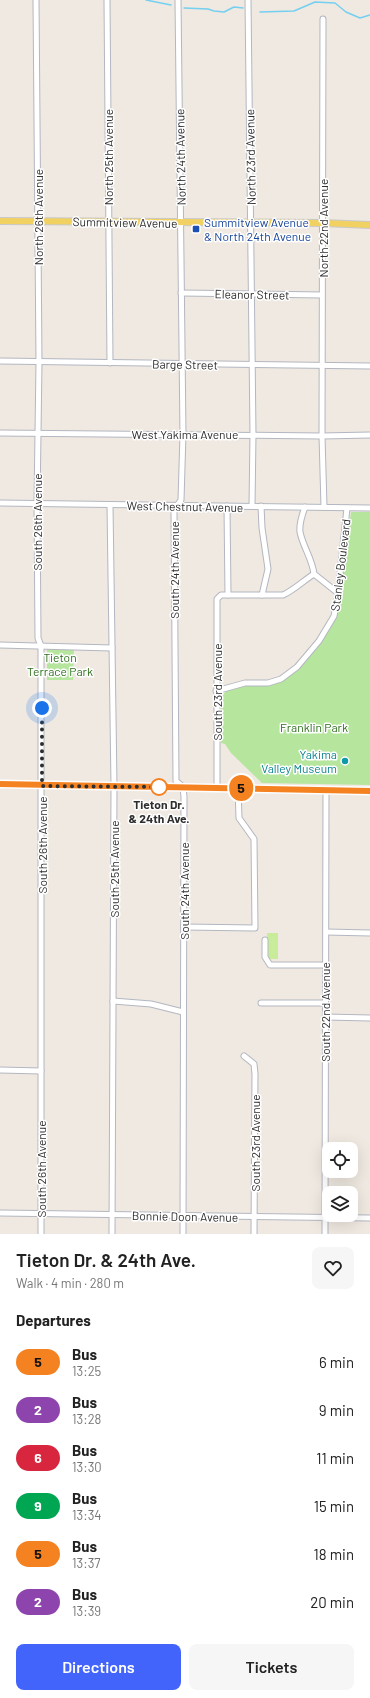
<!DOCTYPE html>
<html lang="en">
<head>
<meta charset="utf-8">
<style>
  body { margin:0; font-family:Barlow,sans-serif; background:#f6f6f6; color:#222; height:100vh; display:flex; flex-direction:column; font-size:15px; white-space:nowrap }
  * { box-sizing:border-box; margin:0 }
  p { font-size:13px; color:#767676 }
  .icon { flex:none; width:22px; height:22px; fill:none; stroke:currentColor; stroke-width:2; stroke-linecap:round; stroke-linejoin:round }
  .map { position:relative; height:1234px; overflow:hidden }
  .drawer { display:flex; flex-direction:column; background:#fff; flex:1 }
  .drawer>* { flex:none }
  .badge { padding:0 8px; border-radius:13px; font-size:14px; line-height:26px }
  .controls { position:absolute; left:322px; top:1142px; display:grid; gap:8px }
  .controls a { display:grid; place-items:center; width:36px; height:36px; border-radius:8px; background:#fff; box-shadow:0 4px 16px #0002; font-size:20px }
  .you { position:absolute; width:20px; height:20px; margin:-10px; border:3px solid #fff; border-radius:50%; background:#1a73e8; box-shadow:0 0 0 6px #1a73e833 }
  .map>.badge { position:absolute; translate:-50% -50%; box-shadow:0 0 0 2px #fff }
  h2 { padding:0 16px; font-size:15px; line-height:36px }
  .round { display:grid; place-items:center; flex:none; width:42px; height:42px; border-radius:8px; background:#f6f6f6 }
  .headline { display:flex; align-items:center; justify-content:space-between; height:68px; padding:0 16px }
  h1 { font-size:19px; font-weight:600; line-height:30px }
  .action { display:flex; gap:8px; margin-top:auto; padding:8px 16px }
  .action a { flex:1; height:46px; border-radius:8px; background:#4264fb; color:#fff; font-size:16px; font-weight:600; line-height:46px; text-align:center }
  .action a+a { background:#f6f6f6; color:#222 }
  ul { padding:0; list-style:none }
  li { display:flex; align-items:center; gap:12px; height:48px; padding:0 16px }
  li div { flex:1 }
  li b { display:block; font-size:15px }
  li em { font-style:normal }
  li .badge { min-width:44px; font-weight:700; text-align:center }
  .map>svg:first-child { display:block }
  .green { fill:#b6e59e }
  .pitch { fill:#c9ec9a }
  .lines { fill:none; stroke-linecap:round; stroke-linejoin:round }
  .stream { stroke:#75cff0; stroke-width:1.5 }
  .minor-casing { stroke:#b4b7c1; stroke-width:7 }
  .major-casing { stroke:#c9c9c9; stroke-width:8 }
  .minor { stroke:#fff; stroke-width:5 }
  .major { stroke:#f2d163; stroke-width:6 }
  .line-casing { stroke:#fff; stroke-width:9 }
  .line { stroke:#f58220; stroke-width:6 }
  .walk { stroke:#2e2e2e; stroke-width:4; stroke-dasharray:0 7.2 }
  .transit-dot { fill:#1a4fb4; stroke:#fff; stroke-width:1.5 }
  .culture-dot { fill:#0f9aa8; stroke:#fff; stroke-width:1.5 }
  .stop-dot { fill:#fff; stroke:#f58220; stroke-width:2 }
  .labels { text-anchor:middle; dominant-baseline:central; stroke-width:3; stroke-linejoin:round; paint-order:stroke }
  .street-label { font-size:12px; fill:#2e2e2e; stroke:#fff }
  .transit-label { font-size:12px; fill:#164399; stroke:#fff; text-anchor:start }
  .park-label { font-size:12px; fill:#2c6e1b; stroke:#fff }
  .culture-label { font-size:12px; fill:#0d838f; stroke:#fff; text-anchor:end }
  .stop-label { font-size:12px; font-weight:bold; fill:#2e2e2e; stroke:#fff }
</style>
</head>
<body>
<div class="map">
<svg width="370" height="1234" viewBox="0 0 370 1234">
  <rect width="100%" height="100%" fill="#efe9e1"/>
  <g class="green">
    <polygon points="351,512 370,512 370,785 262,783 231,753 225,744 221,743 221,697 228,689 241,685 272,685 283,680 297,671 332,625 338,607"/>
    <polygon points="47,648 74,649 73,680 47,680"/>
  </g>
  <rect class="pitch" x="267" y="933" width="11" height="26"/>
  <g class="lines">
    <g class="stream">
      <polyline points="146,0 171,5"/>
      <polyline points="184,8 208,9 214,11 224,12 234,7 243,8"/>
      <polyline points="260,12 294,11 315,2 335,3 346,12 360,18 370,15"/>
    </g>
    <defs>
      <g id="minor">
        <polyline points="36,0 39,362 37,504 38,638 41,646 41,1234"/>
        <polyline points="107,0 110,363"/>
        <polyline points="178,0 183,434 181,500 174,510 176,781 183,787 184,797 183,1234"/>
        <polyline points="248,0 253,434 252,506"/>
        <polyline points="323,19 322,436 324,507"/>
        <polyline points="181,293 322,295"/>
        <polyline points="0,361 370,366"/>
        <polyline points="0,433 322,436 370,435"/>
        <polyline points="0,503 370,508"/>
        <polyline points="110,505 114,786 112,1234"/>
        <polyline points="227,506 228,595"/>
        <polyline points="261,506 262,528 268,569 262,595"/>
        <path d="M305 507C302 515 299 524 300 532 303 547 312 558 314 574"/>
        <polyline points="0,645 112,648"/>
        <polyline points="216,691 245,683 268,683 281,679 297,667 319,641 334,616 338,593 347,508"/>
        <path d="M217 787V599L221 595H283C294 590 303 581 314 574L338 593"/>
        <polyline points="184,927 255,928 254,839 239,818 238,788"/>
        <polyline points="326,932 370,933"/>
        <polyline points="265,940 265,957 270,965 326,965"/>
        <polyline points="113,1001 151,1004 183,1012"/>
        <polyline points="261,1003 325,1003"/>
        <polyline points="325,1017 370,1018"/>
        <polyline points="244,1056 254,1064 255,1074 254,1234"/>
        <polyline points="0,1070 41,1071"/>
        <polyline points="0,1213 370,1218"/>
        <polyline points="325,1234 326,790"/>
      </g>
      <g id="major">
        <polyline points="0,221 323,223 370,225"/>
        <polyline points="0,784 370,791"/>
      </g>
    </defs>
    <use href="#minor" class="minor-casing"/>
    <use href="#major" class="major-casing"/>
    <use href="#minor" class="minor"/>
    <use href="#major" class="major"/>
  </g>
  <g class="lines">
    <defs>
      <polyline id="line" points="0,784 370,791"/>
    </defs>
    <use href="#line" class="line-casing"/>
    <use href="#line" class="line"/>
    <polyline class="walk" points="42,708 42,786 159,787"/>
  </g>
  <rect class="transit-dot" x="192" y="225" width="8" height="8" rx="2"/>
  <circle class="culture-dot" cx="345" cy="761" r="4"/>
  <circle class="stop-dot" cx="159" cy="787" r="8"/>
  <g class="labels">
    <g class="street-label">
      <text transform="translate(108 157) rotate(-90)">North 25th Avenue</text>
      <text transform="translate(180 157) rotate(-91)">North 24th Avenue</text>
      <text transform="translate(250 157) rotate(-91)">North 23rd Avenue</text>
      <text transform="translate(38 217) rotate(-90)">North 26th Avenue</text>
      <text transform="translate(125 222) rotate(1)">Summitview Avenue</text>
      <text transform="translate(323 228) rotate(-90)">North 22nd Avenue</text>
      <text transform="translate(252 294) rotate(1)">Eleanor Street</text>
      <text transform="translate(185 364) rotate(1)">Barge Street</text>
      <text x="185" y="434">West Yakima Avenue</text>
      <text transform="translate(185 506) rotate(1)">West Chestnut Avenue</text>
      <text transform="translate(37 522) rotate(-90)">South 26th Avenue</text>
      <text transform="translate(340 565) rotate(-83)">Stanley Boulevard</text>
      <text transform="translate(174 570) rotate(-90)">South 24th Avenue</text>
      <text transform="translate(217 692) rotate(-90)">South 23rd Avenue</text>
      <text transform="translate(42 845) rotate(-90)">South 26th Avenue</text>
      <text transform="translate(114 869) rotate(-90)">South 25th Avenue</text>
      <text transform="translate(184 891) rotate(-90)">South 24th Avenue</text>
      <text transform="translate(325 1012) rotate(-90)">South 22nd Avenue</text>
      <text transform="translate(255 1143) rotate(-90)">South 23rd Avenue</text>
      <text transform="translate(41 1169) rotate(-90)">South 26th Avenue</text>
      <text transform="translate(185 1216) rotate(1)">Bonnie Doon Avenue</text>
    </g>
    <g class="transit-label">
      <text x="204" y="222">Summitview Avenue<tspan x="204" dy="14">&amp; North 24th Avenue</tspan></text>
    </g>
    <g class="park-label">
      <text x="60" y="657">Tieton<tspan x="60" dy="14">Terrace Park</tspan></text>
      <text x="314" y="727">Franklin Park</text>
    </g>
    <g class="culture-label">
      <text x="337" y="754">Yakima<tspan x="337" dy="14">Valley Museum</tspan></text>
    </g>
    <g class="stop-label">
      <text x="159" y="804">Tieton Dr.<tspan x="159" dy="14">&amp; 24th Ave.</tspan></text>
    </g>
  </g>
</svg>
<div class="controls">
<a><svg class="icon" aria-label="locate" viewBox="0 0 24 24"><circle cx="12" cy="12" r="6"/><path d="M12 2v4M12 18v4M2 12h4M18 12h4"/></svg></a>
<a><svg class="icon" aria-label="layers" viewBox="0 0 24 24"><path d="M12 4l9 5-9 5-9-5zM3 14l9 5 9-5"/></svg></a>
</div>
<div class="you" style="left:42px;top:708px"></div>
<b class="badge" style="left:241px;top:788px;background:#f58220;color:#111">5</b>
</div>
<section class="drawer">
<div class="headline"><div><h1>Tieton Dr. &amp; 24th Ave.</h1><p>Walk · 4 min · 280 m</p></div><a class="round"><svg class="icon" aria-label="heart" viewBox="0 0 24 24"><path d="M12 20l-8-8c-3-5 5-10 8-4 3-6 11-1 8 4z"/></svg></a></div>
<h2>Departures</h2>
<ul>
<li><span class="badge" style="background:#f58220;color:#111">5</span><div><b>Bus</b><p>13:25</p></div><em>6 min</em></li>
<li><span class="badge" style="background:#8e44ad;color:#fff">2</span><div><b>Bus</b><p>13:28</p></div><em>9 min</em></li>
<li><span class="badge" style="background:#d7263d;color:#fff">6</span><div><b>Bus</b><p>13:30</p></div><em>11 min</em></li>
<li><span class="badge" style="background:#00a651;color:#fff">9</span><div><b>Bus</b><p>13:34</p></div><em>15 min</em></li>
<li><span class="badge" style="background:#f58220;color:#111">5</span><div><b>Bus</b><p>13:37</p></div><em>18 min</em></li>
<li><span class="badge" style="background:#8e44ad;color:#fff">2</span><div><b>Bus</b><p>13:39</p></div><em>20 min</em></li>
</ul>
<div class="action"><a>Directions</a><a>Tickets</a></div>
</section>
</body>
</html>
